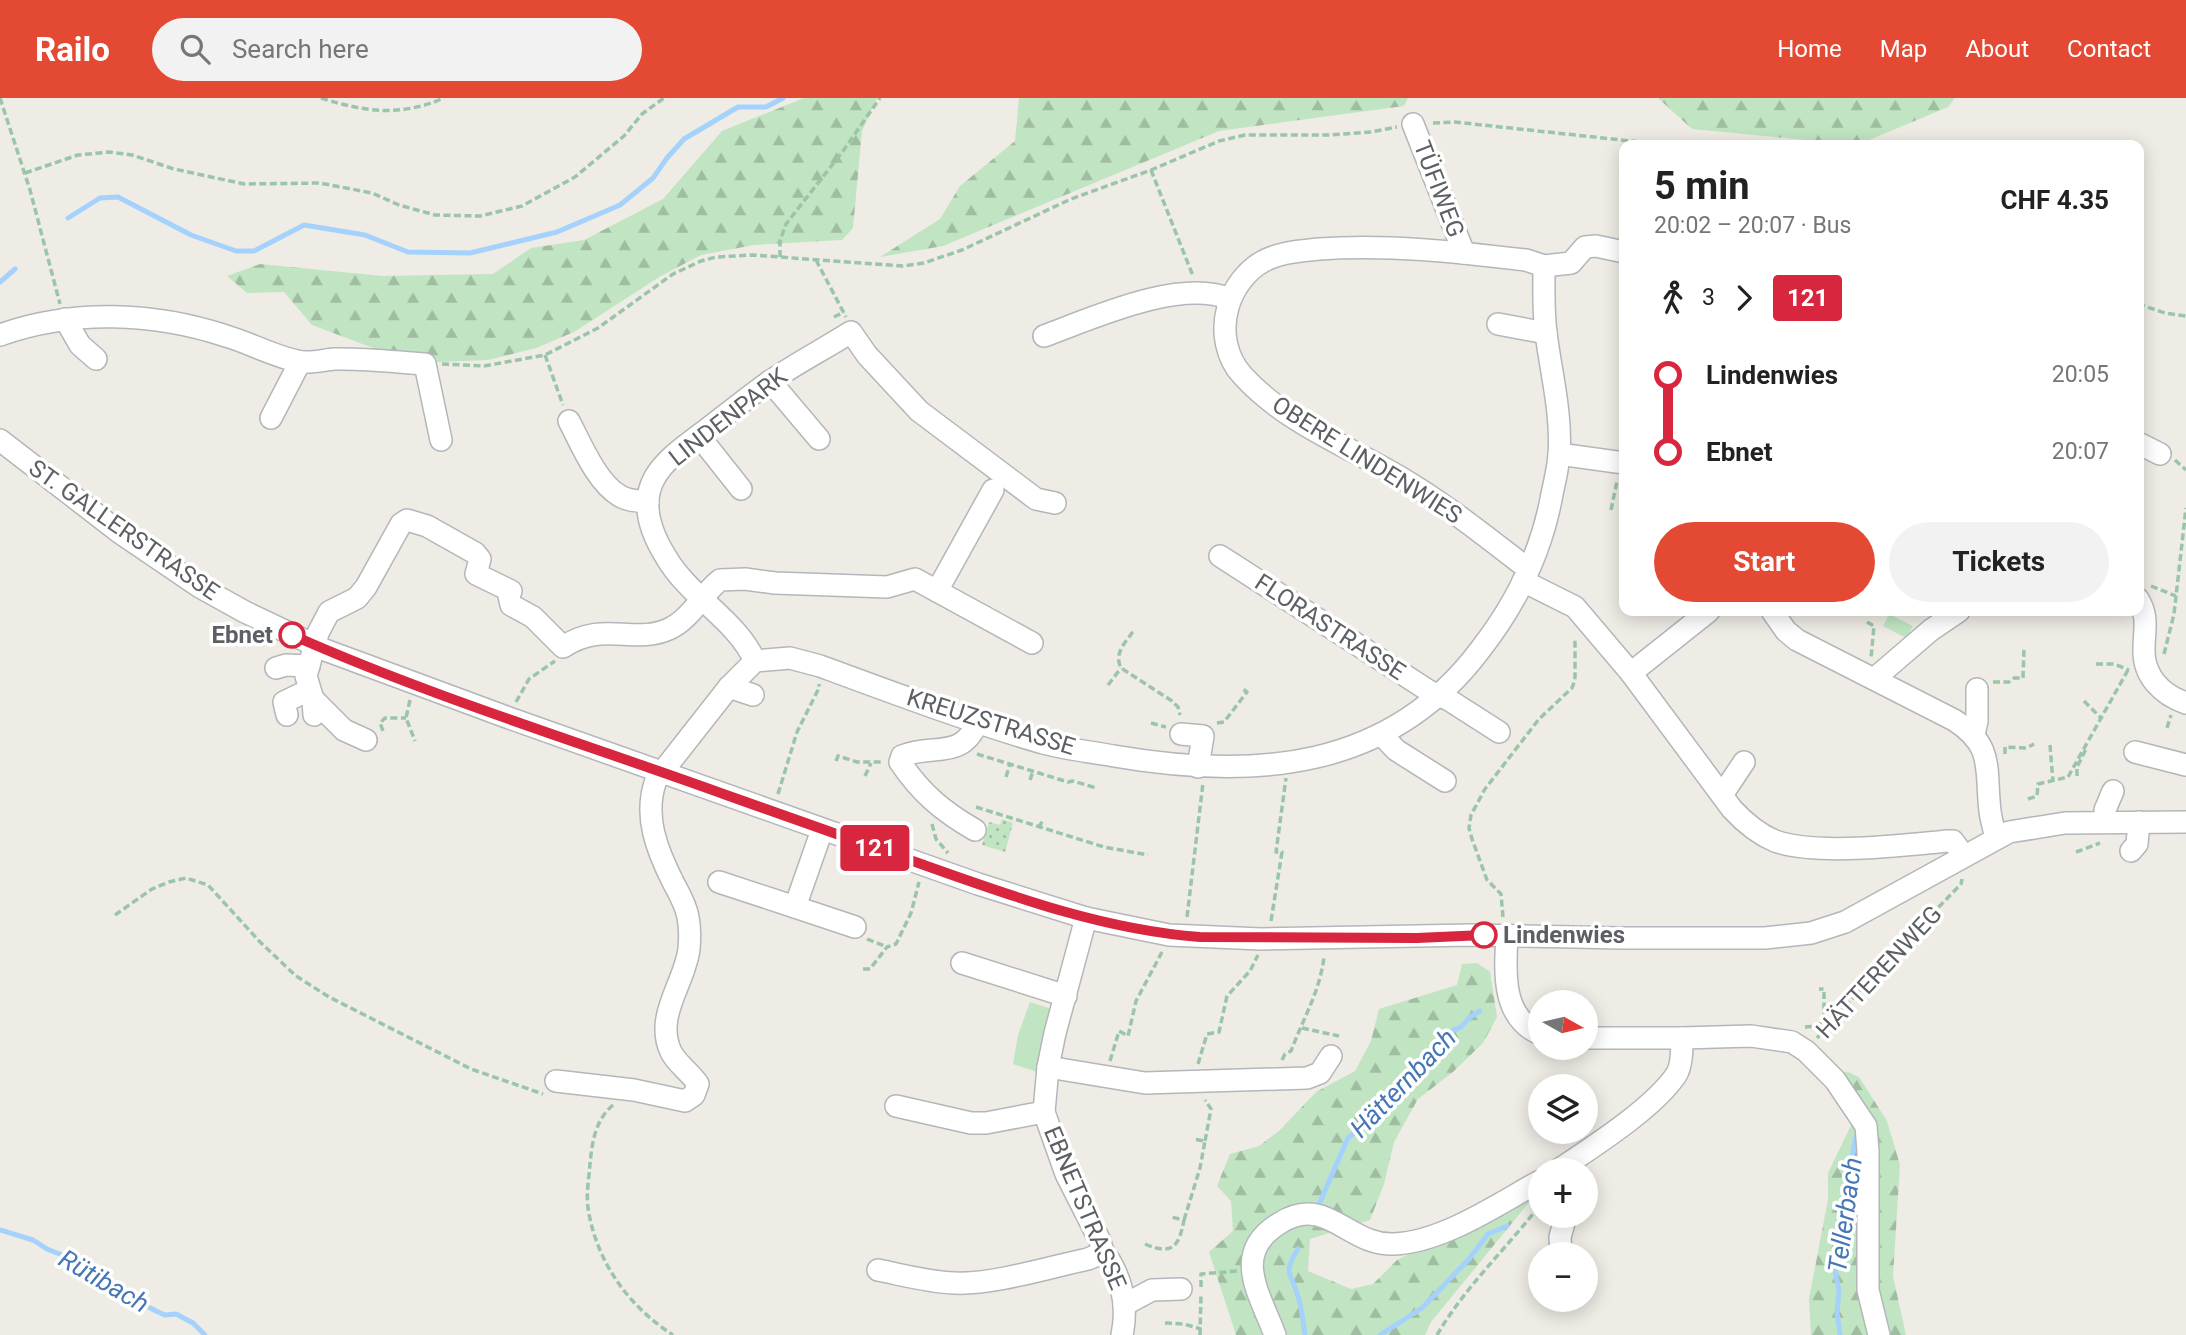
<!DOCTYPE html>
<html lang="en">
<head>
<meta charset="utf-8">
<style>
  body { margin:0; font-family:Roboto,sans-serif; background:#f2f2f2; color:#222; height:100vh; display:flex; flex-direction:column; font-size:26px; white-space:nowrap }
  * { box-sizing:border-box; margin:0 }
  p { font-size:23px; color:#767676 }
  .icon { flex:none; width:38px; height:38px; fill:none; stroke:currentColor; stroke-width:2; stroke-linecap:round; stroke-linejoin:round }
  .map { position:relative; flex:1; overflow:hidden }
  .details { position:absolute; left:1619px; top:42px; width:525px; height:476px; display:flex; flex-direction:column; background:#fff; border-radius:14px; box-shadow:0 4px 18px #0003 }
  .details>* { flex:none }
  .badge { padding:0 14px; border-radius:5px; font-size:24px; line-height:46px }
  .needle { width:46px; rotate:98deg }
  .fabs { position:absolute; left:1528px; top:892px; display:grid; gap:14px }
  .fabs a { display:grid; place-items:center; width:70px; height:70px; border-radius:50%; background:#fff; box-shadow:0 4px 18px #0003; font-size:35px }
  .map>.badge { position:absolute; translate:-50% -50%; box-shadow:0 0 0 4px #fff }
  .legs { display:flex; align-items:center; gap:10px; height:77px; padding:0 35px; font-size:23px }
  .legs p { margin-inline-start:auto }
  .headline { display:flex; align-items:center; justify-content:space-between; height:119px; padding:0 35px }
  h1 { font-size:38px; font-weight:700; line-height:52px }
  .button { display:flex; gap:14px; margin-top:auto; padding:14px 35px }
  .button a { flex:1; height:80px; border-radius:42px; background:#e44a33; color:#fff; font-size:28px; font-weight:700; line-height:80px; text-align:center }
  .button a+a { background:#f2f2f2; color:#222 }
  ul { padding:0 35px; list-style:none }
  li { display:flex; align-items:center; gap:24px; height:77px; font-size:26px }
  li i { display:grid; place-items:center; width:10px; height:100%; margin:0 9px; background:currentColor }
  li i::after { content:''; width:18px; height:18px; margin:-9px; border:5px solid; border-radius:50%; background:#fff }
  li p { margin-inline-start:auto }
  li:first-child i { background:linear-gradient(#0000 50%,currentColor 0) }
  li:last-child i { background:linear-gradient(currentColor 50%,#0000 0) }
  header { display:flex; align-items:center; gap:42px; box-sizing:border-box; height:98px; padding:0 35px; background:#e44a33; color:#fff }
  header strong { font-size:33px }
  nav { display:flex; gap:38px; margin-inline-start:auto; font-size:24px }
  .search { width:490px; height:63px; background:#f2f2f2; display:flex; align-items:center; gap:18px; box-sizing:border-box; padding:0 24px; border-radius:38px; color:#767676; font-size:26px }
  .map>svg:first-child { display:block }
  .green { fill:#c1e5c3 }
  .forest { fill:url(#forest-firs) }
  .park { fill:url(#park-dots) }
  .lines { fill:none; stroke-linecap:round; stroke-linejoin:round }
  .stream { stroke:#a5d2fd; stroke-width:5 }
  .minor-casing { stroke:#b4b6ba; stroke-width:24 }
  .path { stroke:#9ac5a9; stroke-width:3.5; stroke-dasharray:7 3.5; stroke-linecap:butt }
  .minor { stroke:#fff; stroke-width:21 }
  .line-1-casing { stroke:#fff; stroke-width:16 }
  .line-1 { stroke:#d7263d; stroke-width:10 }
  .stop-1-dot { fill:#fff; stroke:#d7263d; stroke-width:3.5 }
  .labels { text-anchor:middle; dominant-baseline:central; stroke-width:7; stroke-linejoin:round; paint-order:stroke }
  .street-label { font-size:24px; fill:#5c5f64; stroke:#fff }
  .stop-label { font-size:24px; font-weight:bold; fill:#5c5f64; stroke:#fff; text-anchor:end }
  .water-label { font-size:26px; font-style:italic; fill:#4577b7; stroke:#fff }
</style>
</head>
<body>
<header>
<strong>Railo</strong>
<div class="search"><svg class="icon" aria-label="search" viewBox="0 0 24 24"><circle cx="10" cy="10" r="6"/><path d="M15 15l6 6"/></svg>Search here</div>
<nav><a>Home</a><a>Map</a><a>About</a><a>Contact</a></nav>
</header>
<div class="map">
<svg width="2186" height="1237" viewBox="0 0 2186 1237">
  <defs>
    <pattern id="forest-firs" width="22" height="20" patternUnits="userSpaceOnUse" patternTransform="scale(1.75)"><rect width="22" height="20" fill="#c1e5c3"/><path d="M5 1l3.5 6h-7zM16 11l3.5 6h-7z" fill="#a0bda2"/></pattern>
    <pattern id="park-dots" width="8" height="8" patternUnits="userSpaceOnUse" patternTransform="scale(1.75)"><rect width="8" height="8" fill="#c1e5c3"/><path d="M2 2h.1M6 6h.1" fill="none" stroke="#a0bda2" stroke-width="1.8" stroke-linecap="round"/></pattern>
  </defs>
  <rect width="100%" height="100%" fill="#eeece4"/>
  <g class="green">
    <polygon points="1889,516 1913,528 1906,540 1883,528"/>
    <polygon points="1030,904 1052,911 1042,942 1037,974 1013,966 1018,937"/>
  </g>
  <g class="forest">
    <polygon points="804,0 877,0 862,33 853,130 842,142 754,147 701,157 661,178 574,234 536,250 488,262 413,265 312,227 284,194 247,195 227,178 260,166 383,178 493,176 531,150 584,142 663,101 722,33"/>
    <polygon points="1019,0 1408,0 1404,8 1219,33 943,148 880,159 940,121 960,88 1015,43"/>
    <polygon points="1658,0 1955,0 1948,9 1857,47 1692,31"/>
    <polygon points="1477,865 1490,874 1497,919 1483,945 1453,974 1418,1001 1394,1044 1384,1086 1370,1122 1310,1141 1308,1173 1351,1191 1373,1186 1397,1162 1540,1091 1431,1224 1425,1237 1236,1237 1209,1154 1233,1133 1231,1103 1217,1088 1230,1056 1259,1048 1280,1032 1316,994 1355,973 1371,943 1379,911 1457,887 1462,866"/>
    <polygon points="1835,973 1848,974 1859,979 1887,1023 1900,1067 1893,1178 1906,1237 1811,1237 1809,1201 1828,1101 1828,1075 1857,1015"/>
  </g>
  <polygon class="park" points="1002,721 1013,725 1005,754 982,747 989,724 1000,727"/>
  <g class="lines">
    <g class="stream">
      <polyline points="68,120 100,100 118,99 191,137 236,153 254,153 304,127 365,137 408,154 470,155 557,134 620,107 653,80 667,60 684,41 738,9 766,9 783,0"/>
      <polyline points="0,184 15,171"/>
      <polyline points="1320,1104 1348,1040 1375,1018 1391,992 1411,971 1435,958 1441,941 1447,935 1461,929 1470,919 1480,913"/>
      <polyline points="0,1132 33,1142 47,1151 80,1164 105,1186 156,1213 165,1217 176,1216 193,1225 205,1237"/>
      <path d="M1298 1151C1282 1176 1291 1174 1298 1198 1302 1210 1303 1224 1305 1237"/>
      <polyline points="1380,1237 1422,1210 1469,1161 1488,1136 1507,1128"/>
      <polyline points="1840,1237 1837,1215 1839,1192 1835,1173 1844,1154 1849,1115 1846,1088 1856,1039"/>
    </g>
    <defs>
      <g id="minor">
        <polyline points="1413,26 1464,155"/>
        <polyline points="65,221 80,247 96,261"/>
        <polyline points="1498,226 1546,235"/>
        <path d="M0 237C73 211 153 214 226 238 250 245 273 258 297 263 308 266 323 262 334 261 365 260 395 264 425 266L441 342"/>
        <path d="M1044 238C1093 220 1180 180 1230 201"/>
        <polyline points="770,283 819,341"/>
        <polyline points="271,320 300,264"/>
        <path d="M569 323C581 346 597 385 620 398 628 403 638 403 648 404"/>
        <polyline points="699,338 741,391"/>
        <polyline points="0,342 119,434 200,489 245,514 325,552 509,620 978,786 1086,820 1169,837 1261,841 1471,837 1622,840 1765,840 1811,835 1845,824 2009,734 2065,725 2186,724"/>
        <polyline points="2138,345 2160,356"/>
        <polyline points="1559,356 1624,365"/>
        <polyline points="1220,458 1429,593 1449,602 1499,634"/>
        <path d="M1529 469 1519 464C1480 434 1441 403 1398 378 1345 347 1285 324 1243 278 1226 260 1221 233 1228 209 1233 191 1246 173 1262 164 1279 154 1301 153 1319 151 1388 146 1457 154 1526 162L1544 168 1571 165 1585 149 1596 148 1624 154"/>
        <path d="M1523 483 1575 509 1631 575 1732 711C1744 724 1758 736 1775 743 1817 758 1903 747 1948 743H1953L1964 758"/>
        <polyline points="937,493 993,392"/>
        <path d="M2138 501C2149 519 2144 532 2144 551 2143 578 2162 597 2186 605"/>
        <path d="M1772 513 1786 533 1797 542 1954 622C1995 648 1985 671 1990 713 1991 722 1994 731 1996 740"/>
        <path d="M755 563C736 521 689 499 666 459 651 435 640 405 655 379 666 360 689 345 706 332 727 316 748 299 769 284 795 266 824 251 851 234L867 257 919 313 1036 401 1055 405"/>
        <polyline points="276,570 286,567 309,568"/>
        <polyline points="1631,575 1709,513"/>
        <polyline points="1874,581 1931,532 1959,513"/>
        <polyline points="729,589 753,597"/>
        <polyline points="313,601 344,632 366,642"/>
        <polyline points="287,617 284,604 309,592"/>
        <path d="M314 617 313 601 306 578 318 535 329 514 357 500 366 489 401 426 407 422 427 428 475 455 480 461 476 476 511 493 509 498 511 507 533 519 563 549C603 522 633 547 669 531 691 521 702 496 720 482L745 481 775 485 887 489 915 481 1032 545"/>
        <polyline points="1181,636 1203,638 1198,669"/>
        <polyline points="1382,637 1396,652 1445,683"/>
        <polyline points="1974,637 1977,623 1977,591"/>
        <polyline points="2135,654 2186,667"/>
        <polyline points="1722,697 1744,664"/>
        <polyline points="2105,723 2105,712 2113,693"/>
        <polyline points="822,732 795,809 855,829"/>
        <path d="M975 732C942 713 921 695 900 664L902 658C934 645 962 663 978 623"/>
        <polyline points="2131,753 2137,746 2139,724"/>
        <polyline points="719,784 795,809"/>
        <path d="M1086 820 1055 935 1048 969 1044 1014 1066 1076 1100 1143C1102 1156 1107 1157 1112 1167 1124 1189 1127 1213 1122 1237"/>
        <path d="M1507 837C1505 873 1501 919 1540 936"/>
        <polyline points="962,865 1066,898"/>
        <polyline points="1586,940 1682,940"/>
        <polyline points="1048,969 1145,985 1307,980 1320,975 1331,958"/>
        <path d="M556 983 634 992 685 1003 694 997 698 986C691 975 677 966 671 954 654 918 685 885 689 851 690 840 690 829 688 819 686 807 679 795 673 784 657 752 643 718 656 682L729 589 755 563 790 560 820 568C893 595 968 623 1043 645 1066 651 1091 654 1114 658 1253 682 1389 673 1480 552 1515 507 1542 453 1552 396 1555 383 1558 370 1559 357 1562 316 1551 275 1546 235 1543 212 1544 190 1544 168"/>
        <polyline points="896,1008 971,1025 986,1025 1044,1014"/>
        <path d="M1557 1073C1591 1050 1653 1011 1676 977 1682 968 1682 951 1682 940L1751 938 1792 944 1806 953 1835 982 1866 1028 1868 1053V1192L1879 1237"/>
        <polyline points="1561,1157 1560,1139 1566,1118"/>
        <path d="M878 1172C903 1177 928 1184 954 1185 992 1187 1050 1169 1088 1161L1102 1155"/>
        <polyline points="1124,1207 1152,1192 1181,1191"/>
        <path d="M1275 1237C1260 1196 1230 1155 1280 1125 1294 1116 1310 1113 1326 1120 1350 1130 1366 1147 1394 1146 1443 1144 1498 1106 1540 1083"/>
      </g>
    </defs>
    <use href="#minor" class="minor-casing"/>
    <g class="path">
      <polyline points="0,0 30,92 60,206"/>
      <path d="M321 0C365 14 400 19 444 0"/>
      <polyline points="1433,25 1455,24 1668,47"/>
      <polyline points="1151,72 1193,178"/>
      <polyline points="25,75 78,57 109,54 132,57 174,71 244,86 320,85 372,95 399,107 435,117 480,118 522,108 575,79 624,38 642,16 664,0"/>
      <polyline points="780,159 780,143 786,126 843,53 880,0"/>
      <polyline points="816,162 846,219"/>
      <polyline points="2138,206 2165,215 2186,218"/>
      <polyline points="834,219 844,214"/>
      <polyline points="545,257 563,307"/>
      <polyline points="442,266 484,268 545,257 598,230 673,176 701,163 716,159 752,157 903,168 924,165 962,152 1071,101 1151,72 1219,43 1245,37 1329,37 1371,34 1397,29"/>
      <polyline points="2175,362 2186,372"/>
      <polyline points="1611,412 1617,383"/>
      <polyline points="2151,488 2176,498"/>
      <polyline points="1867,524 1874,528 1871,560"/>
      <path d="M1131 534 1132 535C1124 546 1114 556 1121 570L1172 603 1178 609 1180 617"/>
      <polyline points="2164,556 2174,516 2186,410"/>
      <polyline points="2096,566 2114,566 2129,572"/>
      <polyline points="1993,584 2009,584 2014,580 2023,580 2024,550"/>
      <polyline points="1108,587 1121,570"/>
      <polyline points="410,602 406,620 415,643"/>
      <polyline points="2084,603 2102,621"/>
      <polyline points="516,604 529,581 555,563"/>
      <polyline points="1151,625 1166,629"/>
      <polyline points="1217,625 1224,624 1247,594 1243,591"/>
      <polyline points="2167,630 2171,617"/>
      <polyline points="383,633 380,625 385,620 406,620"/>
      <polyline points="2050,647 2053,684"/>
      <polyline points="977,656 1068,684 1073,683 1093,689 1092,692"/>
      <polyline points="2005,656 2005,649 2026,650 2034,646"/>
      <polyline points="836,663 838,658 857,664 884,664"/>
      <polyline points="865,678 871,665"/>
      <polyline points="2077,678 2077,669 2086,651"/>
      <polyline points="1006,679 1010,666"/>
      <polyline points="1030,682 1033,673"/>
      <polyline points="778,696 797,634 819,590 819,586"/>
      <polyline points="2028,701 2037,698 2038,686 2068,679 2128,572"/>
      <polyline points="976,709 1104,749 1148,757"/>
      <polyline points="932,726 936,741 948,755"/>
      <polyline points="1039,730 1043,721"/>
      <polyline points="2076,754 2100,745"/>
      <polyline points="115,817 152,791 169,784 186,780 208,787 260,844 296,878 329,899 471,971 543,996"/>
      <polyline points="1187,819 1203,685"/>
      <polyline points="1503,819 1501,796 1487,782 1472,741 1469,730 1471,717 1485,691 1539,621 1572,590 1575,582 1575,540"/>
      <polyline points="1271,823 1282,754 1276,754 1286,680"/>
      <polyline points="867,841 887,849"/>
      <polyline points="863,871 870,871 887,849 896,846 898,842 911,815 919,784"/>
      <polyline points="1805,929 1818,928 1824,920 1824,891 1819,891"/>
      <polyline points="1302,930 1339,938"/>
      <polyline points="1817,940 1898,851 1961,786 1962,781"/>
      <path d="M1282 962 1285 956 1291 953C1303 921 1320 893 1324 859"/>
      <polyline points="1110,963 1119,933 1128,938 1136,903 1162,854"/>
      <polyline points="1198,966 1207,936 1219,934 1227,898 1250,873 1258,857"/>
      <path d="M613 1007C595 1022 592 1045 590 1066 589 1080 586 1096 588 1110 596 1163 628 1208 673 1237"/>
      <polyline points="1205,1043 1211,1011 1205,1002"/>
      <polyline points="1184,1122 1200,1070 1205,1043 1193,1041"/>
      <path d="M1145 1146C1173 1158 1179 1148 1184 1122L1171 1119"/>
      <polyline points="1201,1189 1201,1176 1237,1173"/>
      <polyline points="1165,1225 1184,1226 1201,1231"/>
      <polyline points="1200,1237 1201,1197"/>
      <path d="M1437 1237C1465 1189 1506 1151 1540 1107"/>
    </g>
    <use href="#minor" class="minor"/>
  </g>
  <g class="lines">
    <defs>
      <path id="line-1" d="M292 537C434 600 583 645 729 698 794 721 859 744 924 767 1014 799 1105 832 1200 839L1417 840 1484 837"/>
    </defs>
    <use href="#line-1" class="line-1-casing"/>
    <use href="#line-1" class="line-1"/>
  </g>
  <g class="stop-1-dot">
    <circle cx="292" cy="537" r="12"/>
    <circle cx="1484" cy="837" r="12"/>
  </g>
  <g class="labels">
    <g class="street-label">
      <text transform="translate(1439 91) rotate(69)">TÜFIWEG</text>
      <text transform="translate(728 319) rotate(-38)">LINDENPARK</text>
      <text transform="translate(1367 362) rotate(32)">OBERE LINDENWIES</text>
      <text transform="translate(124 432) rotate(35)">ST. GALLERSTRASSE</text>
      <text transform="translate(1330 529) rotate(33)">FLORASTRASSE</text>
      <text transform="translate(991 624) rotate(17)">KREUZSTRASSE</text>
      <text transform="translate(1879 874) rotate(-47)">HÄTTERENWEG</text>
      <text transform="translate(1085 1110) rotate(67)">EBNETSTRASSE</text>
    </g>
    <g class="stop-label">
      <text x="273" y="537">Ebnet</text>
      <text x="1503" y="837" text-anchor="start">Lindenwies</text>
    </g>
    <g class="water-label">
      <text transform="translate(1403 985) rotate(-46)">Hätternbach</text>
      <text transform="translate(1845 1117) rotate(-82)">Tellerbach</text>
      <text transform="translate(104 1183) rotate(30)">Rütibach</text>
    </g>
  </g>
</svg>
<div class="fabs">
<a><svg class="needle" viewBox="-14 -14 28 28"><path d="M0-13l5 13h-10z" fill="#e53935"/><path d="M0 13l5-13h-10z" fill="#767676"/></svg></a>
<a><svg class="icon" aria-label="layers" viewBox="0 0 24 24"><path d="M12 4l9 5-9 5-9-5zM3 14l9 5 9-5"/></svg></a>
<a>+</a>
<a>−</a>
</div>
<b class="badge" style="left:875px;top:750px;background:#d7263d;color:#fff">121</b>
<section class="details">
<div class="headline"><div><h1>5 min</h1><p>20:02 – 20:07 · Bus</p></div><b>CHF 4.35</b></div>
<div class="legs"><svg class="icon" aria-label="walk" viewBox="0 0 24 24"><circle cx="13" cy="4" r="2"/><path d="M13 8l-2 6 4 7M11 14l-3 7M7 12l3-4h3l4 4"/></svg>3<svg class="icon" aria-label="forward" viewBox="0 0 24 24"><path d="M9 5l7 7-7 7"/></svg><b class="badge" style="background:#d7263d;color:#fff">121</b></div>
<ul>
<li><i style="color:#d7263d"></i><b>Lindenwies</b><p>20:05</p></li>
<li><i style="color:#d7263d"></i><b>Ebnet</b><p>20:07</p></li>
</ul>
<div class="button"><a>Start</a><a>Tickets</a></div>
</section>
</div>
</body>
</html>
